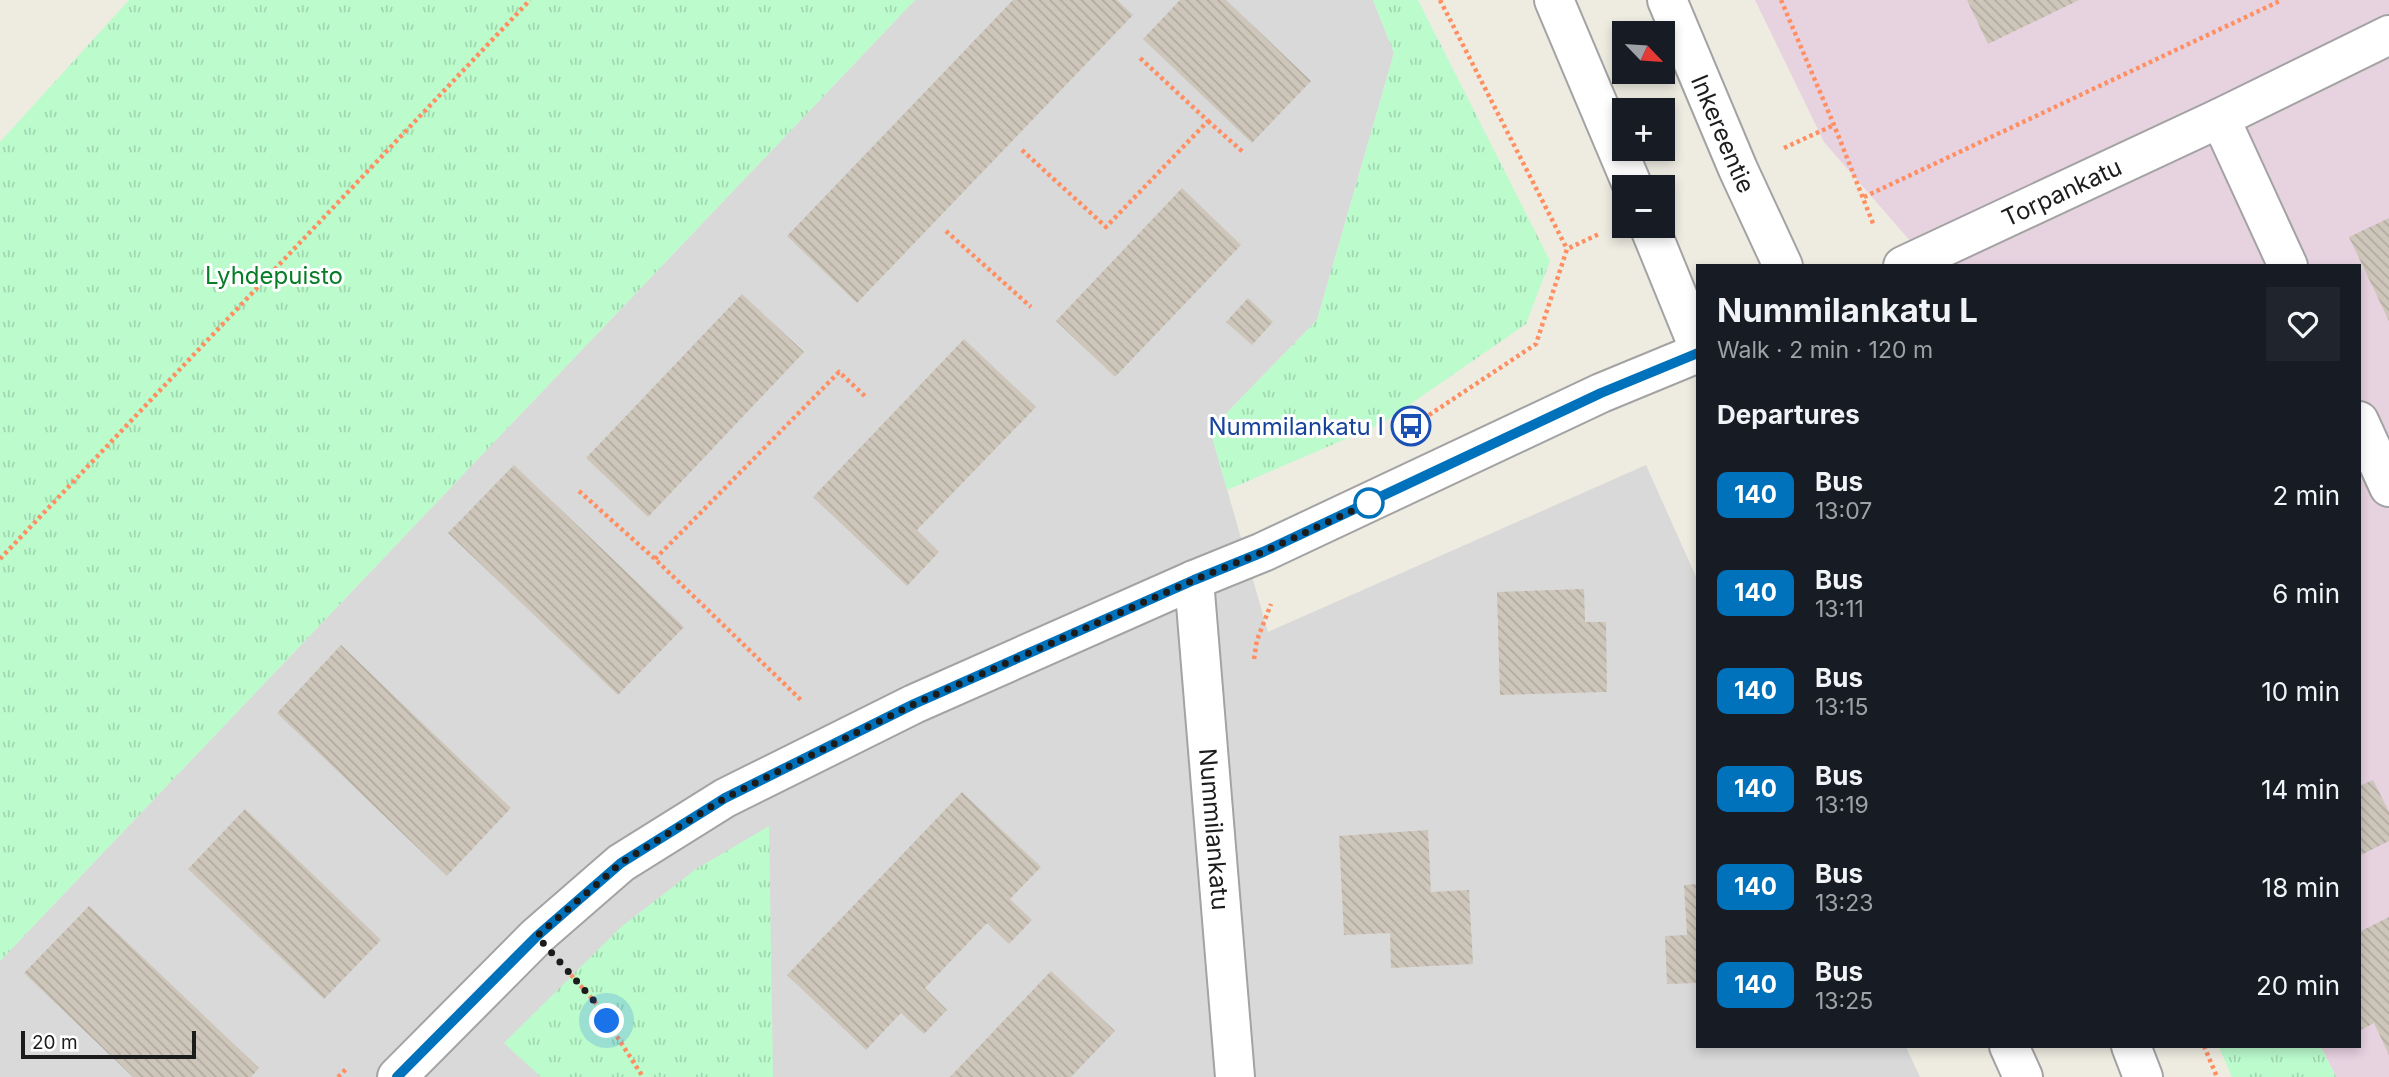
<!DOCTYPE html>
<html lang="en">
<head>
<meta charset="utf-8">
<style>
  body { margin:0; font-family:Inter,sans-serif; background:#20242c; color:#f1f3f6; height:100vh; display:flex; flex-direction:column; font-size:26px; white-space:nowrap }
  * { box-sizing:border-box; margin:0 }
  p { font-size:23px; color:#9ea1a6 }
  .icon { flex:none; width:38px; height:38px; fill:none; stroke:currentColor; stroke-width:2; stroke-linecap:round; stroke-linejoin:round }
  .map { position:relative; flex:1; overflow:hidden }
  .details { position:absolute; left:1696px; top:264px; width:665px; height:784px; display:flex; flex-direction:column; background:#171b24; border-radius:0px; box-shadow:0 4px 10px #0003 }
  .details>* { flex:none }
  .badge { padding:0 14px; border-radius:10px; font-size:24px; line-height:46px }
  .needle { width:46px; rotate:115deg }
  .fabs { position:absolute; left:1612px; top:21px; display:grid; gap:14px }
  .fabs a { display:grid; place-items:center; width:63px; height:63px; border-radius:0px; background:#171b24; box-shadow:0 4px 10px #0003; font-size:35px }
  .scale { position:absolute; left:21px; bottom:18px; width:175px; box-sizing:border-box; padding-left:7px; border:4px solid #1c1c1c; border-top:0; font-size:19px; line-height:24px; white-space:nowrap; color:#1c1c1c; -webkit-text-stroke:5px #fff; paint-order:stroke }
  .you { position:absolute; width:35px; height:35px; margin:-18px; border:5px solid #fff; border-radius:50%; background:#1a73e8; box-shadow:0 0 0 10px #1a73e833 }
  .map>.badge { position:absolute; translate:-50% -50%; box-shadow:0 0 0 4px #fff }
  h2 { padding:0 21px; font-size:26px; line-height:63px }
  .round { display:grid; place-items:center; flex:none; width:74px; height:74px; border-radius:0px; background:#20242c }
  .summary { display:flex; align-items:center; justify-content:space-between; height:119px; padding:0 21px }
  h1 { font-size:33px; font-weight:700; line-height:52px }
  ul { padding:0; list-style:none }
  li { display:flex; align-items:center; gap:21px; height:98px; padding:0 21px }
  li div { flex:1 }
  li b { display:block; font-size:26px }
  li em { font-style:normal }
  li .badge { min-width:77px; font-weight:700; text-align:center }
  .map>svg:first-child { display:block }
  .residential { fill:#dad9d9 }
  .industrial { fill:#e7d2e0 }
  .park { fill:url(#park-tufts) }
  .building { fill:url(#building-back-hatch) }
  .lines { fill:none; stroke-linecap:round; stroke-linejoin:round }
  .minor-casing { stroke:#a3a3a3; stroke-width:42 }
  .path { stroke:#ff8e61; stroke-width:4.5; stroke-dasharray:3.5 3.5; stroke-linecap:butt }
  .minor { stroke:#fff; stroke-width:38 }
  .line-casing { stroke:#fff; stroke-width:16 }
  .line { stroke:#0072bc; stroke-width:10 }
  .walk { stroke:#1c1c1c; stroke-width:7; stroke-dasharray:0 12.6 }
  .stop-dot { fill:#fff; stroke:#0072bc; stroke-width:3.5 }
  .labels { text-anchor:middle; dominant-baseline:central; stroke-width:6; stroke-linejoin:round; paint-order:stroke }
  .street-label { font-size:24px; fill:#1c1c1c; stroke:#fff }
  .park-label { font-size:24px; fill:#077d27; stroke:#fff }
  .transit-label { font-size:24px; fill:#164399; stroke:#fff; text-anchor:end }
</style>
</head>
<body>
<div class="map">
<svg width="2389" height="1077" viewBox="0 0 2389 1077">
  <defs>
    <pattern id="park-tufts" width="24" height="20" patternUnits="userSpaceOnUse" patternTransform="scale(1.75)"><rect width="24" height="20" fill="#bbfbcc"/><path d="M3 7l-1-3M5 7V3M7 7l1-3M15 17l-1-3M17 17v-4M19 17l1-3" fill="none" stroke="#a0d7af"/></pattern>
    <pattern id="building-back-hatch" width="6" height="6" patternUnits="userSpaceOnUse" patternTransform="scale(1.75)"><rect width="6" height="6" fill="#cec6ba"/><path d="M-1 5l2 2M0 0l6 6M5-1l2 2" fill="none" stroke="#b0aa9f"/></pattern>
  </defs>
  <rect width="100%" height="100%" fill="#eeece1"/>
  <polygon class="residential" points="915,0 1373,0 1394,53 1317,320 1210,430 1268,632 1646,465 1697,579 1698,1046 1906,1047 1920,1077 0,1077 0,961"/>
  <polygon class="industrial" points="1755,0 2389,0 2389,1077 2336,1077 2321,1047 2359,1046 2359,266 1932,266 1824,142"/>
  <g class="park">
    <polygon points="129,0 915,0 0,961 0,142"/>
    <polygon points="1373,0 1418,0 1550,261 1526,324 1383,423 1227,490 1210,430 1317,320 1394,53"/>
    <polygon points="769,826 773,1077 541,1077 504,1043 621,927 696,869"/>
    <polygon points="2219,1047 2321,1047 2336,1077 2232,1077"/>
  </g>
  <g class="building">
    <polygon points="1013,0 1117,0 1133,15 857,303 787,236"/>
    <polygon points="1180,0 1226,0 1311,81 1252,143 1143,39"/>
    <polygon points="1967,0 2079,0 1988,44"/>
    <polygon points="1182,188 1241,245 1115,377 1056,321"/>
    <polygon points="2389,218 2389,321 2349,237"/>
    <polygon points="742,294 804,352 648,517 586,458"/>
    <polygon points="1248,298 1273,322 1252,345 1226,322"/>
    <polygon points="964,339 1036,407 917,530 939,552 907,586 813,497"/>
    <polygon points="514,465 684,627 618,695 448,533"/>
    <polygon points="1584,589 1585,622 1606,622 1607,692 1500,695 1497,592"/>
    <polygon points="341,645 511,808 447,876 277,713"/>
    <polygon points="2373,780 2389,812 2389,841 2359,856 2359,786"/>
    <polygon points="962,792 1041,867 1010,899 1032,920 1009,944 987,923 925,988 947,1010 924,1034 901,1013 866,1050 787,975"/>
    <polygon points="245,809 381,940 324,999 188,869"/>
    <polygon points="1428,830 1431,892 1469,890 1473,964 1391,968 1390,933 1344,935 1339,836"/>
    <polygon points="1698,884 1698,983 1667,984 1665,936 1687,935 1684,885"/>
    <polygon points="89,906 259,1068 251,1077 133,1077 24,973"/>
    <polygon points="2389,917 2389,1055 2374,1023 2359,1031 2359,932"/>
    <polygon points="1051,971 1115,1031 1071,1077 950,1077"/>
  </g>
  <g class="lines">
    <defs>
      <g id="minor">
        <polyline points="1554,0 1633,187"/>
        <path id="s1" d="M1667 0 1738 169 1783 266"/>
        <polyline points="2220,118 2288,266"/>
        <polyline points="1649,226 1698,346"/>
        <path id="s2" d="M1903 266 2220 118 2389 35"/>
        <polyline points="2359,421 2389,487"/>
        <path id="s3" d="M1194 580 1235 1077"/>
        <polyline points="2009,1046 2023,1077"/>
        <polyline points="2131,1046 2143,1077"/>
        <polyline points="397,1077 537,936 621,863 725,798 914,704 1194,580 1263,552 1601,393 1698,353"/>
      </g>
    </defs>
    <use href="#minor" class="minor-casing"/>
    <g class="path">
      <polyline points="1440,0 1567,249"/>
      <polyline points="1781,0 1834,125 1874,226"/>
      <polyline points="1208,121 1243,152"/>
      <polyline points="1784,148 1834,125"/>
      <polyline points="1022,150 1106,227 1208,121 1140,58"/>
      <polyline points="1864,197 2282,0"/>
      <polyline points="946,231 1031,307"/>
      <polyline points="1429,415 1536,344 1567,249 1599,234"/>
      <polyline points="579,491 655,559 803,702"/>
      <polyline points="0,559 530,0"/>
      <polyline points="655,559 839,372 867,398"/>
      <polyline points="1254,659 1257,640 1271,604"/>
      <polyline points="571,975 595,1002 643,1077"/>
      <polyline points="2204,1046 2217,1077"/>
      <polyline points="338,1077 347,1068"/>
    </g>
    <use href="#minor" class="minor"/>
  </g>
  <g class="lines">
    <defs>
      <polyline id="line" points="397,1077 537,936 621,863 725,798 914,704 1194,580 1263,552 1601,393 1698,353"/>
    </defs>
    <use href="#line" class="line-casing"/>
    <use href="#line" class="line"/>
    <polyline class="walk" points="607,1021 595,1002 537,936 621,863 725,798 914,704 1194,580 1263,552 1369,503"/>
  </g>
  <defs>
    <symbol id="bus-ring" viewBox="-11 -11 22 22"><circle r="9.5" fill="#fff" stroke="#1a4fb4" stroke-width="1.5"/><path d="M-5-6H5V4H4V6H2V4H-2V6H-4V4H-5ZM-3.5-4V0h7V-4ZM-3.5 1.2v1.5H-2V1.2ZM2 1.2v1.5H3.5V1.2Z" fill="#1a4fb4"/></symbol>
  </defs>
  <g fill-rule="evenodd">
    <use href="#bus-ring" x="1389" y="404" width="44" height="44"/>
  </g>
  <circle class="stop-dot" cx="1369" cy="503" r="14"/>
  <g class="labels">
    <g class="street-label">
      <text stroke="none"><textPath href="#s1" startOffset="145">Inkereentie</textPath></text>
      <text stroke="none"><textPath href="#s2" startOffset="175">Torpankatu</textPath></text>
      <text stroke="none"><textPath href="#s3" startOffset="250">Nummilankatu</textPath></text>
    </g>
    <g class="park-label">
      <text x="274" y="275">Lyhdepuisto</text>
    </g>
    <g class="transit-label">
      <text x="1384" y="426">Nummilankatu I</text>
    </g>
  </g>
</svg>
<div class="fabs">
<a><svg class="needle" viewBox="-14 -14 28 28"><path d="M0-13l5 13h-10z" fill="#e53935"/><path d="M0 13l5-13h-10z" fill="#9ea1a6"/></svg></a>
<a>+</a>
<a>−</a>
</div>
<div class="scale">20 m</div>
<div class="you" style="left:607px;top:1021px"></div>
<section class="details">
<div class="summary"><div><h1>Nummilankatu L</h1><p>Walk · 2 min · 120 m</p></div><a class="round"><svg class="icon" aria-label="heart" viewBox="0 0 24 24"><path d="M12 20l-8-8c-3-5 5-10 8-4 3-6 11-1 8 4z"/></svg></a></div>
<h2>Departures</h2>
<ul>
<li><span class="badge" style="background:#0072bc;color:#fff">140</span><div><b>Bus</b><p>13:07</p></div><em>2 min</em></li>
<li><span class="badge" style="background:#0072bc;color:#fff">140</span><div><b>Bus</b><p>13:11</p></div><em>6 min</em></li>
<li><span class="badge" style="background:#0072bc;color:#fff">140</span><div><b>Bus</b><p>13:15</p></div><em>10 min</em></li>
<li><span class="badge" style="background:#0072bc;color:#fff">140</span><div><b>Bus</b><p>13:19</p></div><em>14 min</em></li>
<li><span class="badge" style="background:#0072bc;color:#fff">140</span><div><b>Bus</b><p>13:23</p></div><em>18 min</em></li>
<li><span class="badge" style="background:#0072bc;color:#fff">140</span><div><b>Bus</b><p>13:25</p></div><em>20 min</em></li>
</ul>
</section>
</div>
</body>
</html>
